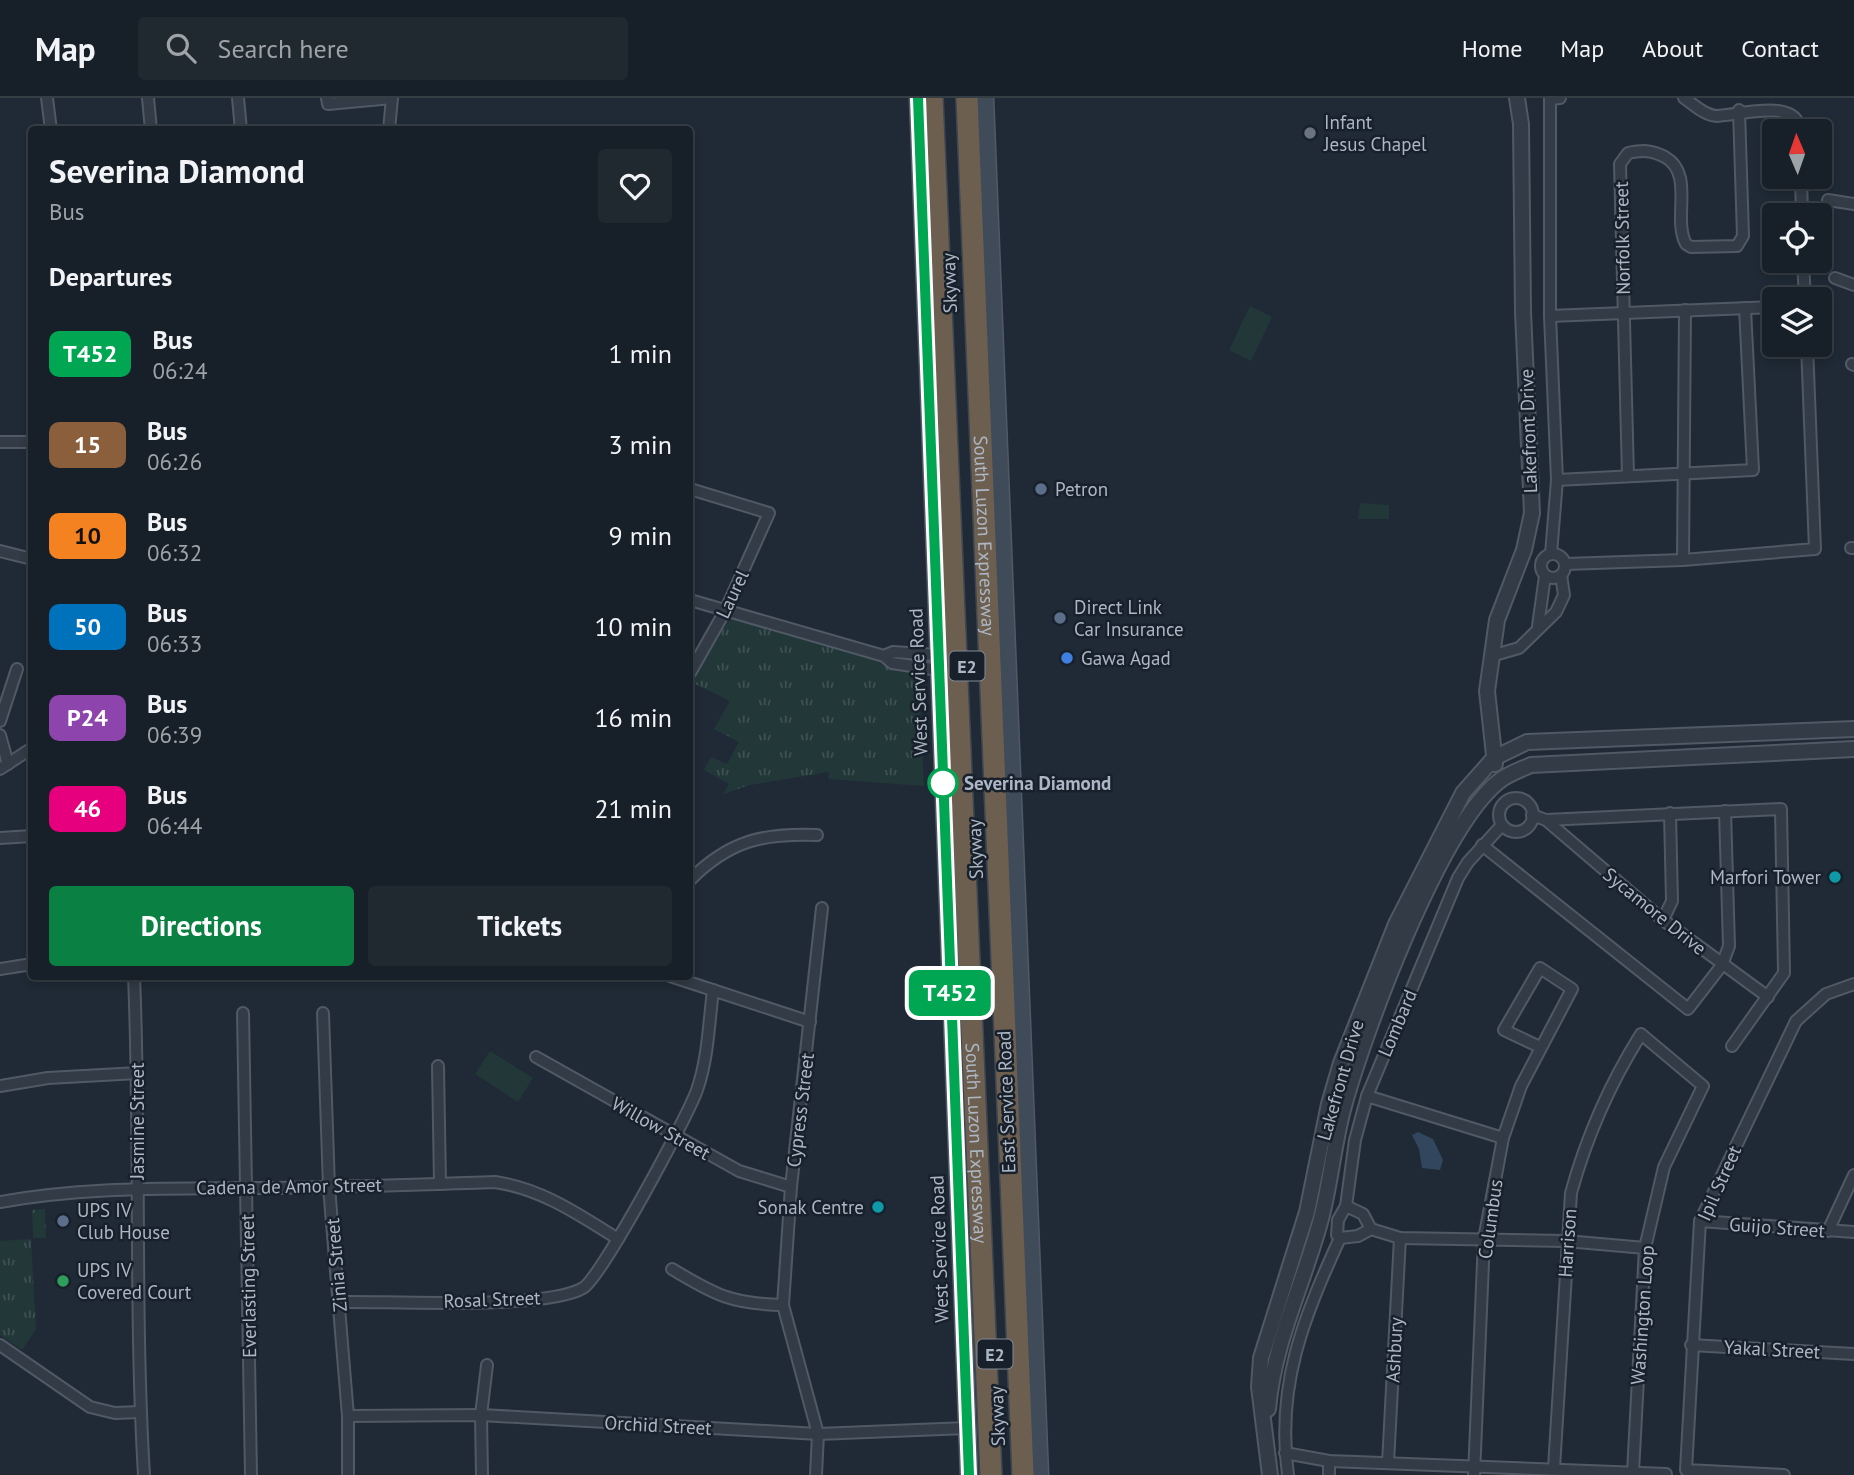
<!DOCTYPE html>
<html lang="en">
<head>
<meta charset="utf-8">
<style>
  body { margin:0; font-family:"PT Sans",sans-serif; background:#202830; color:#f1f3f6; height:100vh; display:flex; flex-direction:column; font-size:26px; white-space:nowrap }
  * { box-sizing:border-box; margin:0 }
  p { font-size:23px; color:#9ea3a8 }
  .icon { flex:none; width:38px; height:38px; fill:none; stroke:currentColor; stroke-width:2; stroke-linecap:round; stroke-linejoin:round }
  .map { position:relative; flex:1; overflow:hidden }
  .panel { position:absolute; left:28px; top:28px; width:665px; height:854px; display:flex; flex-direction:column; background:#172028; border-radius:7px; box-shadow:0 4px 10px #0003,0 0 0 2px #363e45 }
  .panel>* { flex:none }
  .badge { padding:0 14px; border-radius:10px; font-size:24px; line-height:46px }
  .needle { width:46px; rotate:358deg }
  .fabs { position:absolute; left:1762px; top:21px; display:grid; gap:14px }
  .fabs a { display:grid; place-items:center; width:70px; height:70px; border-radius:7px; background:#172028; box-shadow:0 4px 10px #0003,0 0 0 2px #363e45; font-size:35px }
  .map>.badge { position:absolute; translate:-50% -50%; box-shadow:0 0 0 4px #fff }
  h2 { padding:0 21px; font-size:26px; line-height:63px }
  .round { display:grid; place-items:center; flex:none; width:74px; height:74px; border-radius:7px; background:#202830 }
  .summary { display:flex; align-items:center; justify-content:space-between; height:119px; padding:0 21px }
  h1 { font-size:33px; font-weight:800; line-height:52px }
  .cta { display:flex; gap:14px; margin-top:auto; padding:14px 21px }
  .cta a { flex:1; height:80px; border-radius:7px; background:#0b8043; color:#fff; font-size:28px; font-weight:800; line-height:80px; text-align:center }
  .cta a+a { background:#202830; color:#f1f3f6 }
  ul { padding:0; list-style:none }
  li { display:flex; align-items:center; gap:21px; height:91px; padding:0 21px }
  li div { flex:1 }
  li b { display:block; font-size:26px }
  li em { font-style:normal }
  li .badge { min-width:77px; font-weight:700; text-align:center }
  header { display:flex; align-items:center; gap:42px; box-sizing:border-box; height:98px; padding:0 35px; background:#172028; border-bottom:2px solid #363e45 }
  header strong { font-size:33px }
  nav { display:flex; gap:38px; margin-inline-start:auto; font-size:24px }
  .search { width:490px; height:63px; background:#202830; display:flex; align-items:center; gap:18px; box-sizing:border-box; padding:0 24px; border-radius:7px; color:#9ea3a8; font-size:26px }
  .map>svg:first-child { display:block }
  .grass { fill:url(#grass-tufts) }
  .pitch { fill:#223738 }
  .water { fill:#32465e }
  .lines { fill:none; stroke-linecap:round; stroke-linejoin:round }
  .minor-casing { stroke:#505965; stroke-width:14 }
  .tertiary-casing { stroke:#505965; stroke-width:18 }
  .secondary-casing { stroke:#505965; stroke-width:19 }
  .motorway-casing { stroke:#3d4651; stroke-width:24 }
  .minor { stroke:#323b46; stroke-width:10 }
  .tertiary { stroke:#323b46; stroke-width:14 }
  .secondary { stroke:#404b59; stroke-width:16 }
  .motorway { stroke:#6d5f4f; stroke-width:21 }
  .line-casing { stroke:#fff; stroke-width:16 }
  .line { stroke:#00a651; stroke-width:10 }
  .worship-dot { fill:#6b7280; stroke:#18212b; stroke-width:2.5 }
  .service-dot { fill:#5c6f8a; stroke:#18212b; stroke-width:2.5 }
  .shop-dot { fill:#3f7fe0; stroke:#18212b; stroke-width:2.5 }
  .stop-dot { fill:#fff; stroke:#00a651; stroke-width:3.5 }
  .culture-dot { fill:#0f9aa8; stroke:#18212b; stroke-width:2.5 }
  .leisure-dot { fill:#2e9e5b; stroke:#18212b; stroke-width:2.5 }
  .labels { text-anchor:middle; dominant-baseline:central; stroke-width:5; stroke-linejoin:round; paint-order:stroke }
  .shield { fill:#18212b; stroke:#808996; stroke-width:2 }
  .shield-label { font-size:18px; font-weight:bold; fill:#acb6c4 }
  .poi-label { font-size:19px; fill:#acb6c4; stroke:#18212b; text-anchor:start }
  .street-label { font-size:19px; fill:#acb6c4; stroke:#18212b }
  .stop-label { font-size:19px; font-weight:bold; fill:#acb6c4; stroke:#18212b; text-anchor:start }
</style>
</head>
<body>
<header>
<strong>Map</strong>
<div class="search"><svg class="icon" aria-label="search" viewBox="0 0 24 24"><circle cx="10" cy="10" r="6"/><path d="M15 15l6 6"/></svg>Search here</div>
<nav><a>Home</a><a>Map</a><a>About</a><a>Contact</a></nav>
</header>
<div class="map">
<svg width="1854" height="1377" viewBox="0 0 1854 1377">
  <defs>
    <pattern id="grass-tufts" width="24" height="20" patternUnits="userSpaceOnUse" patternTransform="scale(1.75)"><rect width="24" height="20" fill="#223738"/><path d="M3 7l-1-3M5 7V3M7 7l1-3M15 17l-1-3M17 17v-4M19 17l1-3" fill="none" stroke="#3f5253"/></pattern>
  </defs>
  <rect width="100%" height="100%" fill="#1f2a36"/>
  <g class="grass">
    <polygon points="730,520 918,571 924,688 828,681 829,674 750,687 723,696 729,686 704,672 711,659 727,666 739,644 714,631 730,603 695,586 693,580"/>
    <polygon points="45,1111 46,1140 33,1140 32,1112"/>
    <polygon points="31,1141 36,1231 22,1252 0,1237 0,1143"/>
  </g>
  <g class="pitch">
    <polygon points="1250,208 1272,219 1251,263 1229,252"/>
    <polygon points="1360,405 1389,407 1389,421 1358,421"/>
    <polygon points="490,953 533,980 518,1004 475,976"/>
  </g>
  <polygon class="water" points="1418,1034 1433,1041 1443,1062 1440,1072 1422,1070 1419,1051 1412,1037"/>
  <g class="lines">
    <defs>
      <g id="minor">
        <polyline points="47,0 51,32"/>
        <polyline points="148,0 151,32"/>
        <polyline points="238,0 241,32"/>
        <polyline points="327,0 328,6 392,0"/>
        <path d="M1684 0C1693 6 1705 18 1717 18 1745 16 1798 0 1800 33"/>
        <polyline points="389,32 392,0"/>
        <polyline points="1801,79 1802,117"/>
        <polyline points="1828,102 1854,106"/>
        <polyline points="1803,163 1805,201"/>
        <polyline points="1835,180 1854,187"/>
        <polyline points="1550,218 1774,209"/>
        <polyline points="1852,266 1854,267"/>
        <polyline points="0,344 32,344"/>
        <path d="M1628 378 1620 66 1628 55C1643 52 1651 52 1665 59 1695 76 1672 120 1686 146L1691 149 1737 148 1743 138 1739 12"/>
        <polyline points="1557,382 1753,372 1745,210"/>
        <polyline points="690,391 769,415 725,513 690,575"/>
        <polyline points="1851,450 1854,450"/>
        <polyline points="0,453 32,461"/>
        <circle cx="1553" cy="468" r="12"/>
        <polyline points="1551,456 1557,382 1550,218 1550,1 1560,0"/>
        <polyline points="1683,462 1685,212"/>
        <polyline points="1565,466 1683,462 1815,451 1807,247"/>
        <polyline points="690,502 884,558 892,565 939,572"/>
        <polyline points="1538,528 1545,478"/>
        <polyline points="884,558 893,554 938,557"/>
        <polyline points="1491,558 1519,550 1556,514 1564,497 1561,477"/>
        <polyline points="0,623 17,571"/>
        <polyline points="0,637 8,666"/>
        <polyline points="0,671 32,650"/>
        <circle cx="1516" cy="717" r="17"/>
        <polyline points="1532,717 1546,722 1781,711 1784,875 1732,948"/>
        <polyline points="1546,722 1663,822 1768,899"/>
        <polyline points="0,740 32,738"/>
        <polyline points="1482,747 1688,911 1722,867 1729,848 1725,713"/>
        <path d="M690 782C729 743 762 735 817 737"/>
        <polyline points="1663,822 1672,803 1670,715"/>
        <polyline points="0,871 32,866"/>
        <path d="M134 878C141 1045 134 1211 144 1377"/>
        <polyline points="670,878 810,924"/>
        <polyline points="243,915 251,1377"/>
        <polyline points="323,915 329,1089 348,1318 348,1377"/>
        <polyline points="536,959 739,1073 791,1089"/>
        <polyline points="438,968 440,1086"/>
        <polyline points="0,988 48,980 138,975"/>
        <polyline points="1367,998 1503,1040"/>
        <path d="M0 1104C86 1089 159 1091 245 1090 328 1090 412 1087 495 1084 542 1091 578 1116 618 1141"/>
        <polyline points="1346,1108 1363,1116 1371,1131 1400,1140 1566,1143 1645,1150"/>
        <polyline points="1700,1123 1854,1134"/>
        <polyline points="1828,1133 1854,1077"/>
        <polyline points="1340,1140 1337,1137 1338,1122 1346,1108 1355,1042 1367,998 1458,780 1468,764 1502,727"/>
        <polyline points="1340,1140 1358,1138 1371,1131"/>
        <path d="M672 1171C715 1197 732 1206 783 1207"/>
        <path d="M339 1204C389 1203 546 1212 583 1190 601 1180 688 1018 697 992 708 961 709 924 713 892"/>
        <polyline points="0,1247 90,1309 115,1315 140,1314"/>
        <polyline points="1691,1247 1854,1256"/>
        <polyline points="348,1318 481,1317 818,1336 967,1330"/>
        <polyline points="1285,1355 1329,1363 1666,1376"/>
        <polyline points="1388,1365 1400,1140"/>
        <path d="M1554 1370 1571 1095C1587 1037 1609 987 1641 936L1703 988 1664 1069 1645 1150 1633 1374"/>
        <polyline points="482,1377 481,1317 487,1267"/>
        <polyline points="816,1377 818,1336 783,1207 791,1089 822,810"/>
        <path d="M1288 1377C1276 1287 1303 1221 1340 1140"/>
        <polyline points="1329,1377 1329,1363"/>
        <polyline points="1474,1377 1484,1141 1503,1040 1521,988 1572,891 1540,870 1504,932 1540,949"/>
        <polyline points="1784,1377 1686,1372 1700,1123 1796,923 1826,896 1854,886"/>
      </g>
      <g id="tertiary">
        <polyline points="1495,666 1487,593 1497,522 1524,452 1532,415 1523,214 1521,26 1517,0"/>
        <path d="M1268 1311C1274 1242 1305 1183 1322 1117 1331 1081 1334 1044 1344 1008 1365 932 1439 732 1498 684 1507 676 1520 672 1531 667L1854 651"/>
        <polyline points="1270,1377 1259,1289 1261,1260 1307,1114 1329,1006 1341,965 1396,826 1463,695 1494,660 1527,644 1854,631"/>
      </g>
      <g id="secondary">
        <polyline points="918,0 969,1377"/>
        <polyline points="985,0 1040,1377"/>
      </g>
      <g id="motorway">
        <path id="s1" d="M932 0 991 1377"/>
        <path id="s2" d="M967 0 1023 1377"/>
      </g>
    </defs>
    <use href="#minor" class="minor-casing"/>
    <use href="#tertiary" class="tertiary-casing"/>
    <use href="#secondary" class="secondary-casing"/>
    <use href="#motorway" class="motorway-casing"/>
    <use href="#minor" class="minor"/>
    <use href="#tertiary" class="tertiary"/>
    <use href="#secondary" class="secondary"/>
    <use href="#motorway" class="motorway"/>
  </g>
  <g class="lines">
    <defs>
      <polyline id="line" points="918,0 969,1377"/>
    </defs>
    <use href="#line" class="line-casing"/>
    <use href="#line" class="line"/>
  </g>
  <circle class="worship-dot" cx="1310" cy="35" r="7"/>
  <g class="service-dot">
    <circle cx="1041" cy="391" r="7"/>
    <circle cx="1060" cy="520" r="7"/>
    <circle cx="63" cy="1123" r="7"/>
  </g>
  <circle class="shop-dot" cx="1067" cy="560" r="7"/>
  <circle class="stop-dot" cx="943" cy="685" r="14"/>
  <g class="culture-dot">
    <circle cx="1835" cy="779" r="7"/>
    <circle cx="878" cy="1109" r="7"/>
  </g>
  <circle class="leisure-dot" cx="63" cy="1183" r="7"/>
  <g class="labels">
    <g class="shield">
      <rect x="949.5" y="553.5" width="35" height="29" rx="5"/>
      <rect x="977.5" y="1241.5" width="35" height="29" rx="5"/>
    </g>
    <g class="shield-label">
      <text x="967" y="568">E2</text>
      <text x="995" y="1256">E2</text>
    </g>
    <g class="poi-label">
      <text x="1324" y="24">Infant<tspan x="1324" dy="22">Jesus Chapel</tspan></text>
      <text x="1055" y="391">Petron</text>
      <text x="1074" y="509">Direct Link<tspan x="1074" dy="22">Car Insurance</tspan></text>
      <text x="1081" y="560">Gawa Agad</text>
      <text x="1821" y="779" text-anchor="end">Marfori Tower</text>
      <text x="864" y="1109" text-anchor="end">Sonak Centre</text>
      <text x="77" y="1112">UPS IV<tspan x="77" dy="22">Club House</tspan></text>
      <text x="77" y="1172">UPS IV<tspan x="77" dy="22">Covered Court</tspan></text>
    </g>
    <g class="street-label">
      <text transform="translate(1622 140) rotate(-91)">Norfolk Street</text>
      <text transform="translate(949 185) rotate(-92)">Skyway</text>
      <text transform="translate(1528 333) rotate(-92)">Lakefront Drive</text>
      <text stroke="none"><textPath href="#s2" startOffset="438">South Luzon Expressway</textPath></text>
      <text transform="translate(732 496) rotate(-65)">Laurel</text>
      <text transform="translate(918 584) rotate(-92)">West Service Road</text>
      <text transform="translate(975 751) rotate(-92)">Skyway</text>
      <text transform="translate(1655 813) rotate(39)">Sycamore Drive</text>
      <text transform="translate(1397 925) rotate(-67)">Lombard</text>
      <text transform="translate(1340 982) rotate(-74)">Lakefront Drive</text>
      <text transform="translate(1006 1004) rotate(-92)">East Service Road</text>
      <text transform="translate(800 1012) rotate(-83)">Cypress Street</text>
      <text transform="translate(137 1023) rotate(-90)">Jasmine Street</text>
      <text transform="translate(661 1030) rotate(29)">Willow Street</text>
      <text stroke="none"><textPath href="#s1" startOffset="1046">South Luzon Expressway</textPath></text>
      <text transform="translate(1719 1085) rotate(-66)">Ipil Street</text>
      <text transform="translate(289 1088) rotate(-1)">Cadena de Amor Street</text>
      <text transform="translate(1490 1121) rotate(-82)">Columbus</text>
      <text transform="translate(1777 1129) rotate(4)">Guijo Street</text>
      <text transform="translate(1567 1145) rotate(-86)">Harrison</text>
      <text transform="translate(939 1151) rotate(-92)">West Service Road</text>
      <text transform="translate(336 1167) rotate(-95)">Zinia Street</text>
      <text transform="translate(248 1188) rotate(-91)">Everlasting Street</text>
      <text transform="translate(492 1201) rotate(-2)">Rosal Street</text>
      <text transform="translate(1642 1217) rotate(-86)">Washington Loop</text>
      <text transform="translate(1772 1251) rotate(3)">Yakal Street</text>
      <text transform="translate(1394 1252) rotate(-87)">Ashbury</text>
      <text transform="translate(997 1318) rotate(-92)">Skyway</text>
      <text transform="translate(658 1327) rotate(3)">Orchid Street</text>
    </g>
    <g class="stop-label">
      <text x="964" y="685">Severina Diamond</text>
    </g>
  </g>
</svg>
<div class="fabs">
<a><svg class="needle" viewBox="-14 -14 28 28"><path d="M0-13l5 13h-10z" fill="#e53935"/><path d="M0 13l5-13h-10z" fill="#9ea3a8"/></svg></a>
<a><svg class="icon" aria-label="locate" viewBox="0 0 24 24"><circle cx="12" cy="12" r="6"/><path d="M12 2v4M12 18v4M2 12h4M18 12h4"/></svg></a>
<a><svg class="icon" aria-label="layers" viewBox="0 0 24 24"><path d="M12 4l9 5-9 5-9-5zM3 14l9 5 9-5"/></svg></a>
</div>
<b class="badge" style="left:950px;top:895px;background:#00a651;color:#fff">T452</b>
<section class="panel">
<div class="summary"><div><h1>Severina Diamond</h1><p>Bus</p></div><a class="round"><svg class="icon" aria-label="heart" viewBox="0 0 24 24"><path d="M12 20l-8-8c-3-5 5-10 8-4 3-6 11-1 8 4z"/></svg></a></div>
<h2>Departures</h2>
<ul>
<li><span class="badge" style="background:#00a651;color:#fff">T452</span><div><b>Bus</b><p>06:24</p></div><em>1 min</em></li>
<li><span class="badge" style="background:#8b5e3c;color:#fff">15</span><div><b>Bus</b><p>06:26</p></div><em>3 min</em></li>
<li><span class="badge" style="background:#f58220;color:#111">10</span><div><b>Bus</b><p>06:32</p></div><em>9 min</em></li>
<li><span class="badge" style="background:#0072bc;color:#fff">50</span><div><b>Bus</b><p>06:33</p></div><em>10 min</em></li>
<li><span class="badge" style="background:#8e44ad;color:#fff">P24</span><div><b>Bus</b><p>06:39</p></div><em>16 min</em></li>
<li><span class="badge" style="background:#e6007e;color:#fff">46</span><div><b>Bus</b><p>06:44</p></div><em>21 min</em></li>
</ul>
<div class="cta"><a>Directions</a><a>Tickets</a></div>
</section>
</div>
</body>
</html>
